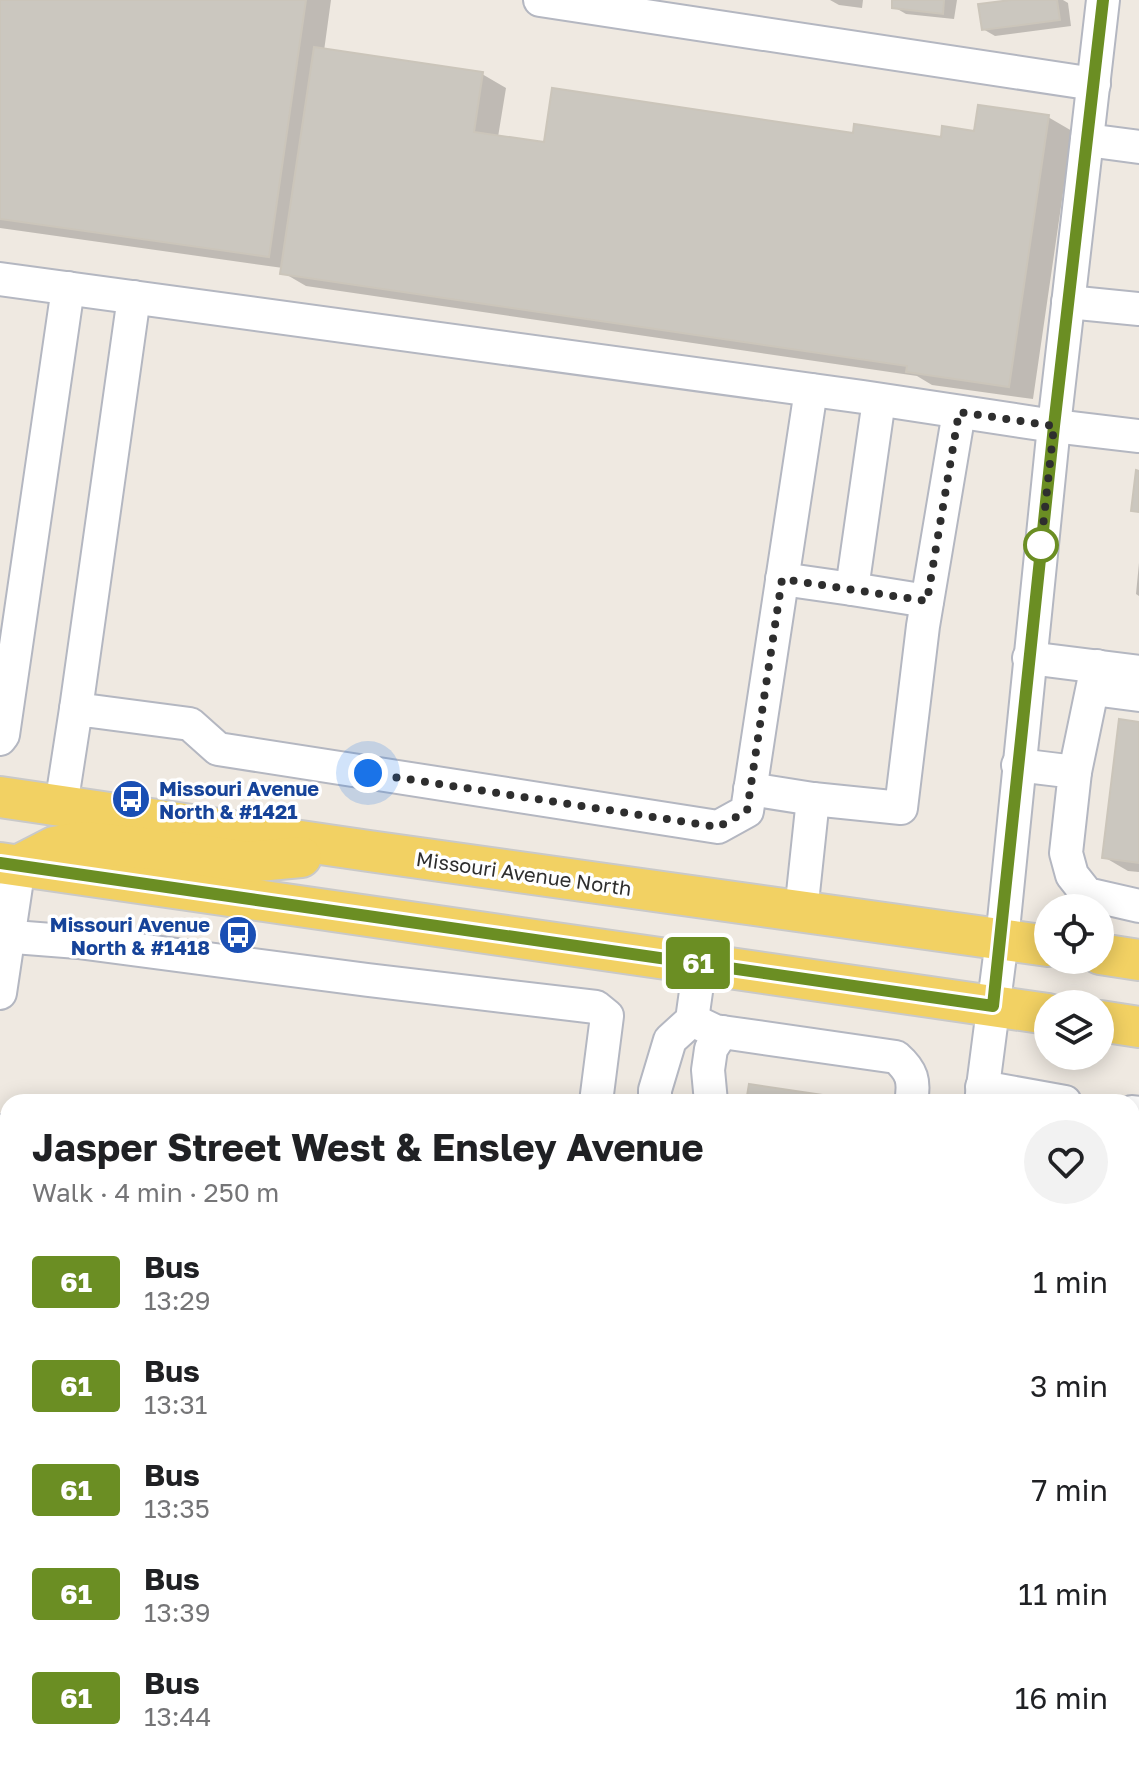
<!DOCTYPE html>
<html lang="en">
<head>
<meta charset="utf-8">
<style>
  body { margin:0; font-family:"Golos Text",sans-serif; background:#f2f2f2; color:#202124; height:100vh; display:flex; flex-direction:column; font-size:30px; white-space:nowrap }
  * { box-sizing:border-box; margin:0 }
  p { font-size:26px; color:#757577 }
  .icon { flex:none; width:44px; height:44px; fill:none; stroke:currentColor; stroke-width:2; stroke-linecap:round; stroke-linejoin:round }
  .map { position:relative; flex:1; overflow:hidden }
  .panel { position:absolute; left:0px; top:1094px; width:1140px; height:674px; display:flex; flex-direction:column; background:#fff; border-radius:24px 24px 0 0; box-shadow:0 4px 20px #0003 }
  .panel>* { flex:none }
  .badge { padding:0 16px; border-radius:6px; font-size:28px; line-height:52px }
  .buttons { position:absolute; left:1034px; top:894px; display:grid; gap:16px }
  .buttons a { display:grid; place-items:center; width:80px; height:80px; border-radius:50%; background:#fff; box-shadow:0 4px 20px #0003; font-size:40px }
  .you { position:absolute; width:40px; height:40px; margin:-20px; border:6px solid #fff; border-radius:50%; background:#1a73e8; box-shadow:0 0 0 12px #1a73e833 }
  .map>.badge { position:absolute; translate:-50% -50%; box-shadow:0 0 0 4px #fff }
  .round { display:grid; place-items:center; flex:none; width:84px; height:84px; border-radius:42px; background:#f2f2f2 }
  .overview { display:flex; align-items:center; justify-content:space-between; height:136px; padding:0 32px }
  h1 { font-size:38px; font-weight:700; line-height:60px }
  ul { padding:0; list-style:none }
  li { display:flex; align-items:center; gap:24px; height:104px; padding:0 32px }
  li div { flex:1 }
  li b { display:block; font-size:30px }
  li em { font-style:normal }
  li .badge { min-width:88px; font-weight:700; text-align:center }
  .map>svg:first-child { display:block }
  .shadow { fill:#0003 }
  .building { fill:#cbc7bf; stroke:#cbc5ba; stroke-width:2 }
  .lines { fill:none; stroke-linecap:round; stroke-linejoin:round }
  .minor-casing { stroke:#b4b7c1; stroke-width:36 }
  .major-casing { stroke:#c9c9c9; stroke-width:44 }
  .minor { stroke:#fff; stroke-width:32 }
  .major { stroke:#f2d163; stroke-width:40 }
  .line-casing { stroke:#fff; stroke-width:18 }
  .line { stroke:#6b8e23; stroke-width:12 }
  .walk { stroke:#2e2e2e; stroke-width:8; stroke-dasharray:0 14.4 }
  .stop-dot { fill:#fff; stroke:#6b8e23; stroke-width:4 }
  .labels { text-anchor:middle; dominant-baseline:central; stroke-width:7; stroke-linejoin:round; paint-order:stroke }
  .transit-label { font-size:20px; font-weight:bold; fill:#164399; stroke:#fff; text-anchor:start }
  .street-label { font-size:20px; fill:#2e2e2e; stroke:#fff }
</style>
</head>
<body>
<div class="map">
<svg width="1139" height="1767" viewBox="0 0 1139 1767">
  <rect width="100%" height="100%" fill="#efe9e1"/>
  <g class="shadow">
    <polygon points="0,0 331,0 324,51 482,74 506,88 498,137 546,144 855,135 943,139 1048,117 1072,131 1033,399 932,385 917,376 306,286 282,272 283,268 0,228"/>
    <polygon points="830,0 863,0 862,8 839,5"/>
    <polygon points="895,0 957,0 954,19 906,14 894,7"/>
    <polygon points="1026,0 1063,0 1068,3 1071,26 995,36 983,29"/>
    <polygon points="1139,563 1139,596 1136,594"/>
    <polygon points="1139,724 1139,872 1128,871 1104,857"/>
    <polygon points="0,1151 8,1152 8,1287 0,1286"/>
    <polygon points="1132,1246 1139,1247 1139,1361 1132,1360"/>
    <polygon points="1132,1497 1139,1501 1139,1586 1136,1608 1139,1609 1139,1655 1132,1652"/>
    <polygon points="0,1683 8,1688 7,1728 0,1727"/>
    <polygon points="235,1760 298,1760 296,1767 234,1767"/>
    <polygon points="309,1760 394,1760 393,1767 317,1767 309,1762"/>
    <polygon points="410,1760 500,1760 498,1767 409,1767"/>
  </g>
  <g class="building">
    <polygon points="0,0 306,0 269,257 0,219"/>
    <polygon points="892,0 944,0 943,14 892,8"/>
    <polygon points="1011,0 1057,0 1060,20 982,30 978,4"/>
    <polygon points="314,47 483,72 474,132 544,142 552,88 853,133 854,124 941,137 942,126 974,131 978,105 1049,115 1009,387 906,372 907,366 280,274"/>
    <polygon points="1136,470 1139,471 1139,512 1131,511"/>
    <polygon points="1119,719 1139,722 1139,863 1102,858"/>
    <polygon points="749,1084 870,1102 746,1102"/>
    <polygon points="0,1149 8,1150 8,1278 0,1277"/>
    <polygon points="1132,1244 1139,1245 1139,1352 1132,1351"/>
    <polygon points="0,1476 8,1477 8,1519 0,1518"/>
    <polygon points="1132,1606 1139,1607 1139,1648 1132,1647"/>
    <polygon points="233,1760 285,1760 284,1767 232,1767"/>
    <polygon points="307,1760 382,1760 381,1767 331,1767 307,1763"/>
    <polygon points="408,1760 487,1760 486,1767 407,1767"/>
    <polygon points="508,1760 578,1760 593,1762 592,1767 507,1767"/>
  </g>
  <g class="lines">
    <defs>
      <g id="minor">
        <polyline points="540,0 1094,84"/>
        <polyline points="1087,140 1139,147"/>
        <polyline points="0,279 863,397 1054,426 1139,436"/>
        <polyline points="1068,302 1139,309"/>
        <polyline points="782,579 852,589 879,400"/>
        <polyline points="852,589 927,601"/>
        <polyline points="1029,658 1139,672"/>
        <polyline points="1093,689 1139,695"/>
        <polyline points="76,709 134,297"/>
        <polyline points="0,739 3,735 68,288"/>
        <polyline points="1018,765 1075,772 1066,853 1072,875 1087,894 1139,906"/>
        <polyline points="1075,772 1097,666"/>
        <polyline points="750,789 813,799 901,808 923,626 959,412"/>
        <polyline points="61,806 76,709 190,724 218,749 718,827 747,811 811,390"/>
        <polyline points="801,912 813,799"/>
        <polyline points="0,936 78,942 368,980 596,1007 607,1016 596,1102"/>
        <polyline points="0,993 19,866"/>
        <path d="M692 1020 715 1031 722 1032 896 1057C912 1071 915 1081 911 1102"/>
        <polyline points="982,1087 1065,1102"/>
        <polyline points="655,1102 655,1090 670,1040 692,1020 700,963"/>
        <polyline points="711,1102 708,1070 711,1049 722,1032"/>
        <polyline points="981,1102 1002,940 1054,426 1103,0"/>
        <polyline points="1132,1112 1139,1113"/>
        <polyline points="0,1131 8,1132"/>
        <polyline points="1132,1202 1139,1203"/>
        <polyline points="0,1380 8,1381"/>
        <polyline points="1132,1469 1139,1469"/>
        <polyline points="0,1604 8,1605"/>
        <polyline points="1132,1719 1139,1720"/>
        <polyline points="662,1767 663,1760"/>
        <polyline points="908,1767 909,1760"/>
      </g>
      <g id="major">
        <polyline points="0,797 369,851 1048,946"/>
        <polyline points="0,863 1048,1014"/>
        <polyline points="19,865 54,847 83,842 174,851 247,862 301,857"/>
        <polyline points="1100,954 1139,960"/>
        <polyline points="1100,1021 1139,1027"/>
      </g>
    </defs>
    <use href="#minor" class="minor-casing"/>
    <use href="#major" class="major-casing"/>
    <use href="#minor" class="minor"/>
    <use href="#major" class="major"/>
  </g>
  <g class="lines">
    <defs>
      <polyline id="line" points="0,863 993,1006 1054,426 1103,0"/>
    </defs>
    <use href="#line" class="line-casing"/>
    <use href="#line" class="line"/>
    <polyline class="walk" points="368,773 718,827 747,811 782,579 927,601 959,412 1054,426 1041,545"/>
  </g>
  <defs>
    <symbol id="bus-disc" viewBox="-11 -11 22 22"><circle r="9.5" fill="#1a4fb4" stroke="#fff"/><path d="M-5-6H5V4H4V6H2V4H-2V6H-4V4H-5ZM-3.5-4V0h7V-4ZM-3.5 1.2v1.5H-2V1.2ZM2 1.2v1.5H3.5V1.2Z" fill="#fff"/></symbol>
  </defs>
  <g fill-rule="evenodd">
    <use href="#bus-disc" x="109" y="777" width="44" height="44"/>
    <use href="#bus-disc" x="216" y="913" width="44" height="44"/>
  </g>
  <circle class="stop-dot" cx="1041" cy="545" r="16"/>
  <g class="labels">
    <g class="transit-label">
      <text x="159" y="788">Missouri Avenue<tspan x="159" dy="23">North &amp; #1421</tspan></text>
      <text x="210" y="924" text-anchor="end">Missouri Avenue<tspan x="210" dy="23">North &amp; #1418</tspan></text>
    </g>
    <g class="street-label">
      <text transform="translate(524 873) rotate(8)">Missouri Avenue North</text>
    </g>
  </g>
</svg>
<div class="buttons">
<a><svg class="icon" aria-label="locate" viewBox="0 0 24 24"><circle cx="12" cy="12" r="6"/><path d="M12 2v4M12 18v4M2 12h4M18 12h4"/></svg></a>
<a><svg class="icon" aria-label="layers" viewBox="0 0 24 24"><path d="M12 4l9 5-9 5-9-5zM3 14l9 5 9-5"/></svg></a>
</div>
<div class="you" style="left:368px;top:773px"></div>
<b class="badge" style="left:698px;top:963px;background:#6b8e23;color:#fff">61</b>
<section class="panel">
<div class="overview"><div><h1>Jasper Street West &amp; Ensley Avenue</h1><p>Walk · 4 min · 250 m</p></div><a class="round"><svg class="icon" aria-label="heart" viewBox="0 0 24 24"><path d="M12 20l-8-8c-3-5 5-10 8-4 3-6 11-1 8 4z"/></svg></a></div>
<ul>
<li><span class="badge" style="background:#6b8e23;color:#fff">61</span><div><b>Bus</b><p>13:29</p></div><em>1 min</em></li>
<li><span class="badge" style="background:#6b8e23;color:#fff">61</span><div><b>Bus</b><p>13:31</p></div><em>3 min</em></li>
<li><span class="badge" style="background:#6b8e23;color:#fff">61</span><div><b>Bus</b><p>13:35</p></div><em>7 min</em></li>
<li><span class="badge" style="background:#6b8e23;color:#fff">61</span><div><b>Bus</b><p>13:39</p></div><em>11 min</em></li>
<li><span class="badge" style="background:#6b8e23;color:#fff">61</span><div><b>Bus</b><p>13:44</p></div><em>16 min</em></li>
</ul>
</section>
</div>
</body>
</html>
